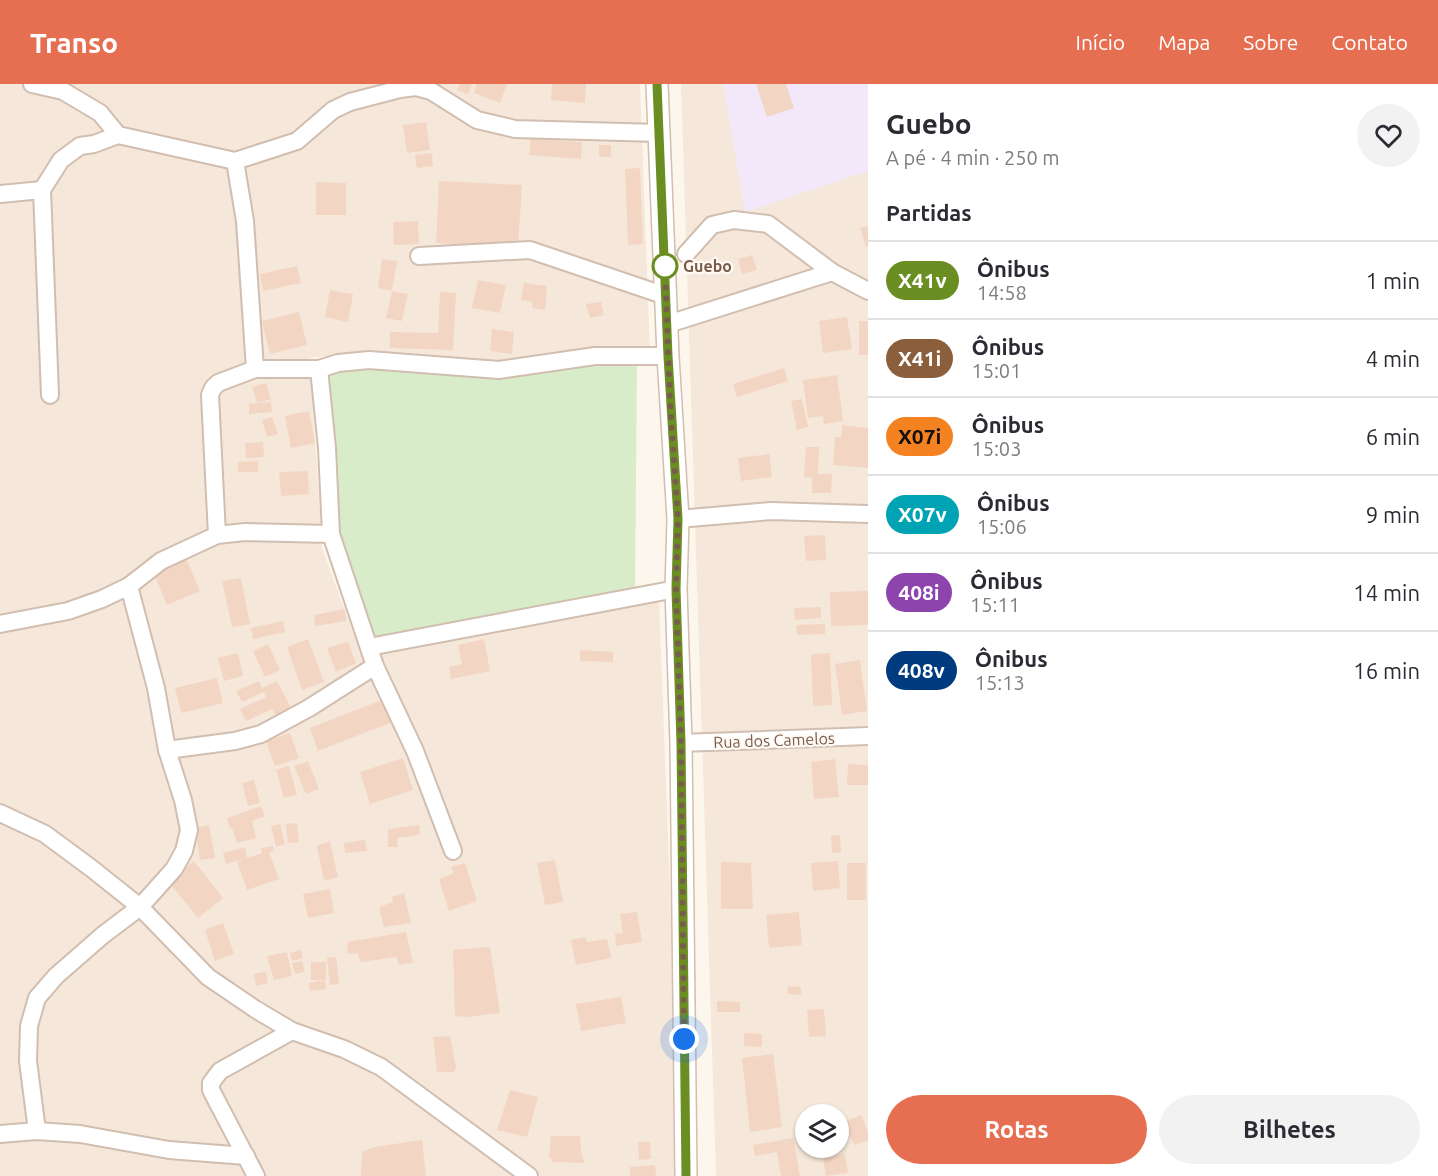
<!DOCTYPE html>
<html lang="pt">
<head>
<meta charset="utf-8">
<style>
  body { margin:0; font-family:Ubuntu,sans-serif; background:#f2f2f3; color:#2b2b33; height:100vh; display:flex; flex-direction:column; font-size:22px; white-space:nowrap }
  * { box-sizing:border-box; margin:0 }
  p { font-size:20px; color:#7c7c81 }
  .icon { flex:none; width:33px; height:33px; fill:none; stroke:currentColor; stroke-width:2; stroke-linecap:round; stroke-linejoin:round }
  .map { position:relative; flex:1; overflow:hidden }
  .panel { display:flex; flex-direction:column; background:#fff; width:570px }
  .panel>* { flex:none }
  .badge { padding:0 12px; border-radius:20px; font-size:21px; line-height:39px }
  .fabs { position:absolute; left:795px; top:1020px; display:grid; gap:12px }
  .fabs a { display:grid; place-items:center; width:54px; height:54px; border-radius:50%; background:#fff; box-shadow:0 2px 4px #0004; font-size:30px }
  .you { position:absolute; width:30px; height:30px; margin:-15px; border:4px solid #fff; border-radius:50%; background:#1a73e8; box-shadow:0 0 0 9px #1a73e833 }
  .map>.badge { position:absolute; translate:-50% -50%; box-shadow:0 0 0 3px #fff }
  h2 { padding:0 18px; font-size:22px; line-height:54px }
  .round { display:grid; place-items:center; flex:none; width:63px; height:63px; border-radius:32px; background:#f2f2f3 }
  .headline { display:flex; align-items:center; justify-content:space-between; height:102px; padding:0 18px }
  h1 { font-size:28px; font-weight:700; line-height:45px }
  .primary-button { display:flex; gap:12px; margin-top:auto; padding:12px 18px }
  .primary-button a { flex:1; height:69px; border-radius:36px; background:#e76f51; color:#fff; font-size:24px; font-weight:700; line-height:69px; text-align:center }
  .primary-button a+a { background:#f2f2f3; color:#2b2b33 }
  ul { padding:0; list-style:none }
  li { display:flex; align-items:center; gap:18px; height:78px; padding:0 18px; border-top:2px solid #e1e1e2 }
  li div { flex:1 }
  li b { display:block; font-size:22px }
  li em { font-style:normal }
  li .badge { min-width:66px; font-weight:700; text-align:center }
  header { display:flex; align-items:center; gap:36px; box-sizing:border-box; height:84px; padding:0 30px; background:#e76f51; color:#fff }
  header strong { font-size:28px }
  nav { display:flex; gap:33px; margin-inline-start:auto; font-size:21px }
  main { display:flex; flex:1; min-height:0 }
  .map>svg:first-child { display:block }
  .residential { fill:#f5e8da; fill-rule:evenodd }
  .education { fill:#f3e8fa }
  .green { fill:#d8ecc9 }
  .building { fill:#f3d5c3 }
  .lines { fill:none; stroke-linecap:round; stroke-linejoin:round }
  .minor-casing { stroke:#d1beb0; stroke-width:20 }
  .tertiary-casing { stroke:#d1beb0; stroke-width:24 }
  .minor { stroke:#fff; stroke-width:16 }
  .tertiary { stroke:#fff; stroke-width:21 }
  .line-casing { stroke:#fff; stroke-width:14 }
  .line { stroke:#6b8e23; stroke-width:9 }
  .walk { stroke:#7a5c4d; stroke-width:6; stroke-dasharray:0 10.8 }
  .stop-dot { fill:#fff; stroke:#6b8e23; stroke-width:3 }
  .labels { text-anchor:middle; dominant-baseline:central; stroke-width:4.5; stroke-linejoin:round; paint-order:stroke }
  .stop-label { font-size:16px; font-weight:bold; fill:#7a5c4d; stroke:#fffaf3; text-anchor:start }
  .street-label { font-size:16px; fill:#7a5c4d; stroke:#fffaf3 }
</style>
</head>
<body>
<header>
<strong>Transo</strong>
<nav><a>Início</a><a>Mapa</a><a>Sobre</a><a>Contato</a></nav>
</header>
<main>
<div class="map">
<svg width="868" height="1092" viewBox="0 0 868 1092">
  <rect width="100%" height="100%" fill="#fdf6ec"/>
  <g class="residential">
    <polygon points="0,0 640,0 650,269 509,279 359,268 310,274 322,464 361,570 659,516 681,1092 0,1092"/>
    <path d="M681 0H868V1092H716ZM806 1030H838V1064H806Z"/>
  </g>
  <polygon class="education" points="723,0 868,0 868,87 745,128"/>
  <polygon class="green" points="637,274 635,511 381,556 369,549 339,448 326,291 331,284 385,280 496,290"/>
  <g class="building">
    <polygon points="460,0 472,0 468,10 457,6"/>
    <polygon points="477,0 507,0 500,19 474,9"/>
    <polygon points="552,0 586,0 585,19 551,16"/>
    <polygon points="756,0 786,0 794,24 767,33"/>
    <polygon points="426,38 430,66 407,69 403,41"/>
    <polygon points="531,55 582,58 581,75 529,71"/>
    <rect x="599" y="61" width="12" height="12"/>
    <polygon points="432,69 433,82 417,84 415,71"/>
    <polygon points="640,84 643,160 628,161 625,85"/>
    <polygon points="439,97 522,101 518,163 436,159"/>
    <polygon points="316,98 346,99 346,131 316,131"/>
    <polygon points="418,137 419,160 394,161 393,138"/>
    <polygon points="868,142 868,162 866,163 860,144"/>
    <polygon points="752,171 757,186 742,190 738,175"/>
    <polygon points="382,175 397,177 392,207 378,204"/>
    <polygon points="297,182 301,199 263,207 260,190"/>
    <polygon points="478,196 506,201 500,229 472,224"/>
    <polygon points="524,199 547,202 545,226 532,224 533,218 521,216"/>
    <polygon points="330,206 353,210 348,238 325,233"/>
    <polygon points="392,207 408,210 402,237 386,234"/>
    <polygon points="440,208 456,209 453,266 390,264 390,248 438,249"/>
    <polygon points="601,218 604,231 590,234 586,220"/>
    <polygon points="299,228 307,261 270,270 262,237"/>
    <polygon points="847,233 852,265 823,269 819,237"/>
    <rect x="859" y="237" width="9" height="34"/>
    <polygon points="492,245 514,248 512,270 490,267"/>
    <polygon points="784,284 788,297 737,313 733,300"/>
    <polygon points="837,291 843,337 824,340 823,332 808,334 803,296"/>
    <polygon points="266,299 271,315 257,319 252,303"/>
    <polygon points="802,315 808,343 797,346 791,317"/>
    <polygon points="271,318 272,328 249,330 249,320"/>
    <polygon points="309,327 315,359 291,364 285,332"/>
    <polygon points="272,333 278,350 267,353 262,336"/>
    <polygon points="842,341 868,344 868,384 833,381 835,353 841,353"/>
    <polygon points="263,358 264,373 246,374 245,359"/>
    <polygon points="806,363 819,363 818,390 832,390 831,409 812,409 812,394 818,394 804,393"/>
    <polygon points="769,370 772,393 741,397 738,374"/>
    <polygon points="258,377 258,388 238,388 238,378"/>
    <polygon points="308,387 309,410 281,412 279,388"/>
    <polygon points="825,451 826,476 806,477 804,452"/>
    <polygon points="186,474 200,507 167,521 153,488"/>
    <polygon points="241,494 250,540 232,543 222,497"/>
    <polygon points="868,507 868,541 831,542 830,508"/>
    <polygon points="821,523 821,534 795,536 794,524"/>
    <polygon points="345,525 346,537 315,542 314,531"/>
    <polygon points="283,537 285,548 253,555 251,544"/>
    <polygon points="825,540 825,550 797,551 796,541"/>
    <polygon points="308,555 324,598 302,606 287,563"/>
    <polygon points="484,555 490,587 451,595 449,583 462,580 458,561"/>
    <polygon points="348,558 356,579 336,588 327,564"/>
    <polygon points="268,560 280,586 265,593 253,567"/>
    <polygon points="580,566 613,568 613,578 580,577"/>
    <polygon points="238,569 243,592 224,597 218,574"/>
    <polygon points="830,569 832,621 813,622 811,570"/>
    <polygon points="860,576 867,627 842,631 835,580"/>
    <polygon points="217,594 223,619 181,629 175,604"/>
    <polygon points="259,597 262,604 277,597 291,624 276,632 272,625 246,637 240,625 266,613 264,608 242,618 236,607"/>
    <polygon points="382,616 392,638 318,667 310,644"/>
    <polygon points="290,649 299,674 275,682 266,657"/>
    <polygon points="403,674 413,706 370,720 360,688"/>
    <polygon points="835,675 839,713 814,715 811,678"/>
    <polygon points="308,677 319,705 306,710 294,682"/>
    <polygon points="848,680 868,681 868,701 847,701"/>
    <polygon points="289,682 297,711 284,714 276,686"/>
    <polygon points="254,696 260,719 248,722 242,699"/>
    <polygon points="261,722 265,732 252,737 256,754 237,759 232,744 230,745 227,734"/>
    <polygon points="297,739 299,758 288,759 286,740"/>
    <polygon points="280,740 285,760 276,763 271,742"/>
    <polygon points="209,741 215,774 200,776 195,744"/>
    <polygon points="419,741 420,751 397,754 398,763 388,763 388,745"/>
    <polygon points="840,751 841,768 832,769 831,752"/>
    <polygon points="365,756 367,767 345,769 344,759"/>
    <polygon points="330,757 338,793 324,797 317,762"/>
    <polygon points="273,762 274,767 269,768 279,795 247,806 237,778 247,774 226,780 223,769 245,763 247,774 262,769 261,764"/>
    <polygon points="555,776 563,818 545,821 537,779"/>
    <polygon points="194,777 223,814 198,834 168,797"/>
    <polygon points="838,777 840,804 813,807 811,779"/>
    <polygon points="721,778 751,779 753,825 721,825"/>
    <polygon points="465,779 477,817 449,827 439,795 454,789 451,783"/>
    <rect x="847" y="779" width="19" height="37"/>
    <polygon points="330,805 334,829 308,834 303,810"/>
    <polygon points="404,809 411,839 384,843 379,823 393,818 392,813"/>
    <polygon points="637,828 642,858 616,862 615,850 623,849 620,830"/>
    <polygon points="799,828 802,861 769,864 766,831"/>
    <polygon points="223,839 234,870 215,877 205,846"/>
    <polygon points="406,848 413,879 399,881 396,873 361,878 357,869 348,870 347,858"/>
    <polygon points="585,853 587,858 607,855 611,874 576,881 571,856"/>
    <polygon points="490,863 500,929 468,933 455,932 453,866"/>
    <polygon points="301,866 303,874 292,877 290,869"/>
    <polygon points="287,868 292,892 274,896 267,872"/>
    <polygon points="336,873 339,900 330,901 327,874"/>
    <polygon points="302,877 305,888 295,890 292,879"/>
    <rect x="311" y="878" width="15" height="18"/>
    <polygon points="266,888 268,899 256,902 254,890"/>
    <polygon points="325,896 326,905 310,907 309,899"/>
    <polygon points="788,902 801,903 801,911 787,910"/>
    <polygon points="621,913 626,939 581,947 576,920"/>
    <polygon points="717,917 740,918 740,928 717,928"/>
    <polygon points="824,925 826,952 809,953 807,926"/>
    <polygon points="744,949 762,950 762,963 744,962"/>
    <polygon points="450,952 456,983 454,988 437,988 433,953"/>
    <polygon points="773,970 782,1043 750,1048 742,974"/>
    <polygon points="510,1006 538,1013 527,1053 497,1046"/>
    <polygon points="861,1031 868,1048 868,1056 854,1061 844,1038"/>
    <polygon points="551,1052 580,1052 581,1069 585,1079 553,1078 549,1072"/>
    <polygon points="793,1054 800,1092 781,1092 777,1068 755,1072 753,1061"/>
    <polygon points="422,1056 426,1092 361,1092 362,1068 374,1063"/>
    <polygon points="638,1058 650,1058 651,1075 639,1076"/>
    <polygon points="845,1070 848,1089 826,1092 823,1074"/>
    <polygon points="655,1081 656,1092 630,1092 630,1083"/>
  </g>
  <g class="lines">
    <defs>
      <g id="minor">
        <polyline points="32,0 63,7 100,29 118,51"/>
        <polyline points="235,77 245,137 255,285"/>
        <polyline points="42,106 50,311"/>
        <polyline points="0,110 42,106 61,76 80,62 94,60 118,51 235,77 297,57 333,26 350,18 400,5 416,3 431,7 477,36 515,45 659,49"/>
        <polyline points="686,170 712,141 734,136 768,140 832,188 868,207"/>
        <polyline points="419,172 530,166 666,212"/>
        <polyline points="668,240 832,188"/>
        <polyline points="319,285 327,364 331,450 375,582 415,667 453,767"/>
        <polyline points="678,435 771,427 868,430"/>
        <polyline points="217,451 210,311 213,304 218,299 255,285 319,285 338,279 369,276 499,286 595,272 668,272"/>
        <polyline points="0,540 68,527 102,515 129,502 161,477 217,451 245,448 331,450"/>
        <polyline points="369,563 676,505"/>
        <polyline points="681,659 868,652"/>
        <polyline points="167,666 235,657 261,650 309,624 375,582"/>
        <polyline points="0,729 45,750 91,784 140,823 208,893 255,925 292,947 344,965 381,983 529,1092"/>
        <polyline points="37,1047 28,977 29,942 37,914 56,892 103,851 140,823 174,785 184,767 189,746 183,716 167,666 156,604 129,502"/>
        <polyline points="0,1050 37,1047 80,1050 169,1066 246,1072"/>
        <polyline points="256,1092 211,1006 211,999 220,987 292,947"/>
      </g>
      <polyline id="tertiary" points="657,0 668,272 678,435 676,505 681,659 686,1092"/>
    </defs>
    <use href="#minor" class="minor-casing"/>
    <use href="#tertiary" class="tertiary-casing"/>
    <use href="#minor" class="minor"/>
    <use href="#tertiary" class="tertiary"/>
  </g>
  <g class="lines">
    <defs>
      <polyline id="line" points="657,0 668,272 678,435 676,505 681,659 686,1092"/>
    </defs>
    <use href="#line" class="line-casing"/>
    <use href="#line" class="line"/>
    <polyline class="walk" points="665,182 670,317 678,435 676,505 681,659 684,955"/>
  </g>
  <circle class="stop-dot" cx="665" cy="182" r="12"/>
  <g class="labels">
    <g class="stop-label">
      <text x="683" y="182">Guebo</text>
    </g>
    <g class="street-label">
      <text transform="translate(774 656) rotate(-2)">Rua dos Camelos</text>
    </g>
  </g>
</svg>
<div class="fabs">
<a><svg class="icon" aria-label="layers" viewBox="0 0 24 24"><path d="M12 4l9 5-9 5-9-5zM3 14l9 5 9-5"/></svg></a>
</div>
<div class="you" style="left:684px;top:955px"></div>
</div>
<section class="panel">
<div class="headline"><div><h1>Guebo</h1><p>A pé · 4 min · 250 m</p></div><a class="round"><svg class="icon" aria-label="heart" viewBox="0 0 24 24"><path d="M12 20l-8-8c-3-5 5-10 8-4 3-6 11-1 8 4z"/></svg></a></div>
<h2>Partidas</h2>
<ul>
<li><span class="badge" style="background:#6b8e23;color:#fff">X41v</span><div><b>Ônibus</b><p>14:58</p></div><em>1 min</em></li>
<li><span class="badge" style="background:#8b5e3c;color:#fff">X41i</span><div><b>Ônibus</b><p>15:01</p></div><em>4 min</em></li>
<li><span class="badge" style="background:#f58220;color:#111">X07i</span><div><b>Ônibus</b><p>15:03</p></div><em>6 min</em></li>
<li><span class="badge" style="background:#00a3b4;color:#fff">X07v</span><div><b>Ônibus</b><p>15:06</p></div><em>9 min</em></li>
<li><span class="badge" style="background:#8e44ad;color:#fff">408i</span><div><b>Ônibus</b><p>15:11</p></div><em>14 min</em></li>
<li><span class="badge" style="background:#003b80;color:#fff">408v</span><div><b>Ônibus</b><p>15:13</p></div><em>16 min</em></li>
</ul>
<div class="primary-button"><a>Rotas</a><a>Bilhetes</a></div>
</section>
</main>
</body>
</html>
